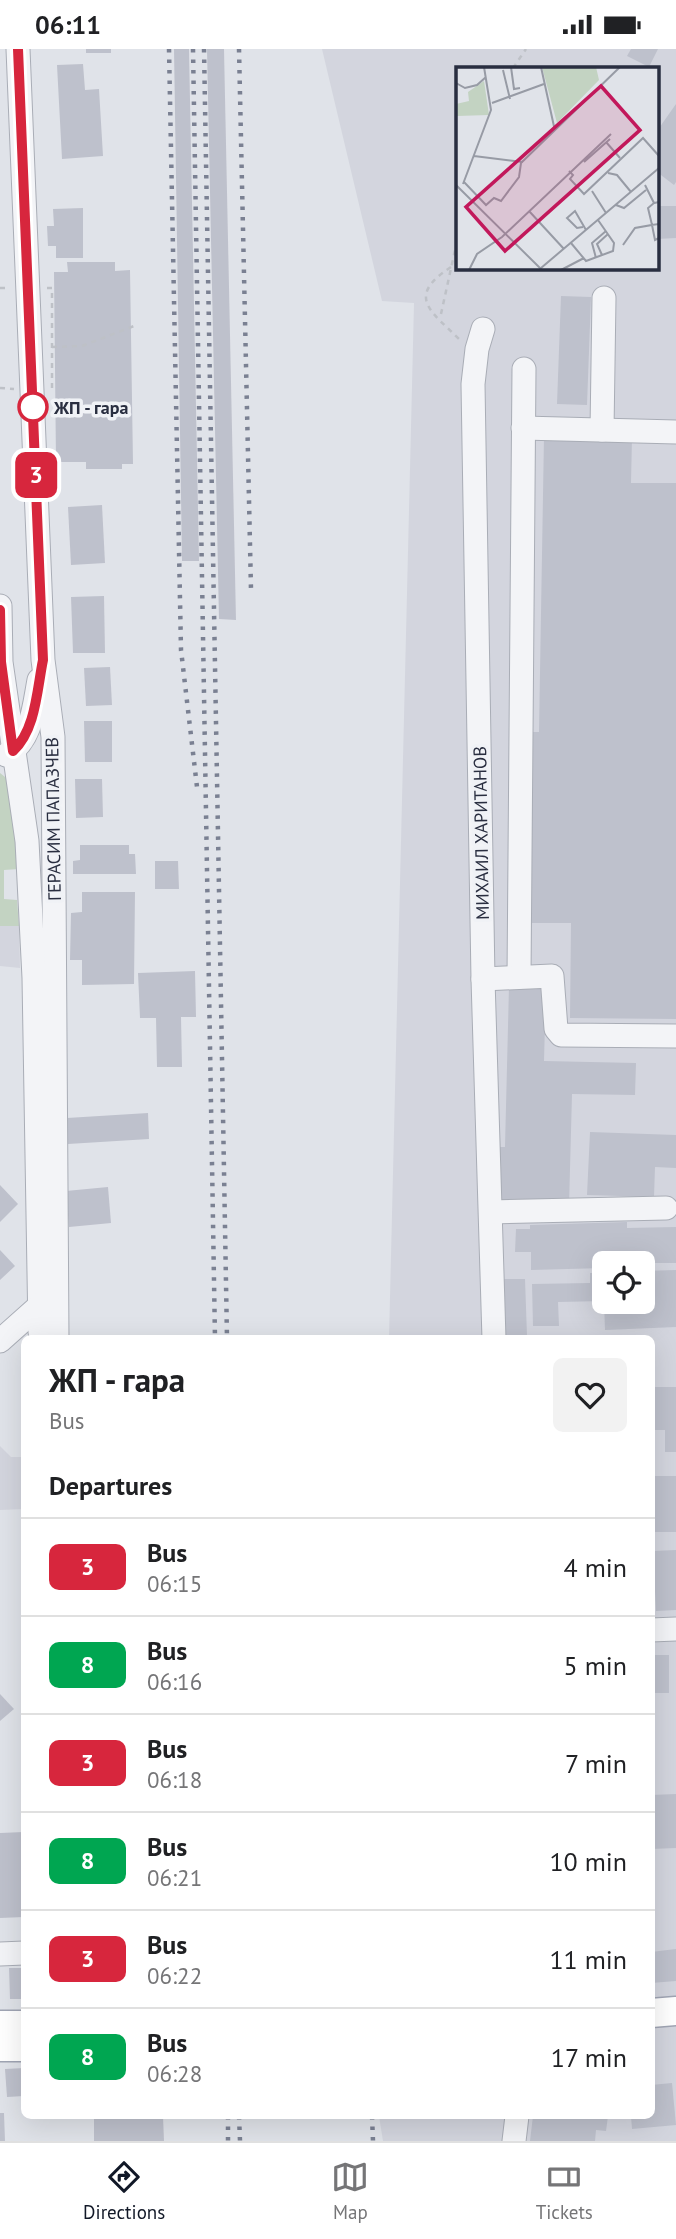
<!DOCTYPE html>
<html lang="en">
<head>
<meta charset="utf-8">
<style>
  body { margin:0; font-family:"PT Sans",sans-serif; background:#f2f2f2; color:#202124; height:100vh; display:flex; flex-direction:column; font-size:26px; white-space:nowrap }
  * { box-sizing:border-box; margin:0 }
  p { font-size:23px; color:#757577 }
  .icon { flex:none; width:38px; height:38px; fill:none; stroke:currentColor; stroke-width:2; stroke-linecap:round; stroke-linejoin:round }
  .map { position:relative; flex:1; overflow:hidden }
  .sheet { position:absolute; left:21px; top:1286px; width:634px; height:784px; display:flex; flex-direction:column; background:#fff; border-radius:10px; box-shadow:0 7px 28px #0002 }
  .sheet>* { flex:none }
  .badge { padding:0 14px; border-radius:10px; font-size:24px; line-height:46px }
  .tools { position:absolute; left:592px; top:1202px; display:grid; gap:14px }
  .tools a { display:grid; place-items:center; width:63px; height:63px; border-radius:10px; background:#fff; box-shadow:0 7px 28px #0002; font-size:35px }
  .map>.badge { position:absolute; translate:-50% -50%; box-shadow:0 0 0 4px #fff }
  h2 { padding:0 28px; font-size:26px; line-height:63px }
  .round { display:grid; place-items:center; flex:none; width:74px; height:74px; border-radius:10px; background:#f2f2f2 }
  .head { display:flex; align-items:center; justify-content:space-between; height:119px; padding:0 28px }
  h1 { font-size:33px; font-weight:700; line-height:52px }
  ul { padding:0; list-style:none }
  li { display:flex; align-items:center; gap:21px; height:98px; padding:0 28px; border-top:2px solid #e0e0e0 }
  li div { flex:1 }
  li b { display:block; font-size:26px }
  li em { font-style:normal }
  li .badge { min-width:77px; font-weight:700; text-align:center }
  .status { display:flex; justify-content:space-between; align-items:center; height:49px; padding:0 35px; background:#fff; direction:ltr }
  .status svg { height:19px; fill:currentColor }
  .tab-bar { display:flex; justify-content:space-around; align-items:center; height:98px; border-top:2px solid #e0e0e0; background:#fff; font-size:19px; color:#757577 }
  .tab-bar a { display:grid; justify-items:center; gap:4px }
  .tab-bar .on { color:#111827 }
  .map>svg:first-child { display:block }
  .built { fill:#d3d5de; fill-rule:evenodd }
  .green { fill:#c3d3c2 }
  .building { fill:#bec1cc }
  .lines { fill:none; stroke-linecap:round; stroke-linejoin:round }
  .minor-casing { stroke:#a9adb6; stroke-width:25 }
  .major-casing { stroke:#a0a5b4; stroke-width:31 }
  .path { stroke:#bec1c7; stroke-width:2.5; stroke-dasharray:5 5; stroke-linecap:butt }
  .minor { stroke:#f3f4f7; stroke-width:23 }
  .major { stroke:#fff; stroke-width:28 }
  .rail { stroke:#7a8092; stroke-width:4.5; stroke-dasharray:3.5 7; stroke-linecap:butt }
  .line-casing { stroke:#fff; stroke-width:16 }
  .line { stroke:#d7263d; stroke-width:10 }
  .stop-dot { fill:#fff; stroke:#d7263d; stroke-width:3.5 }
  .labels { text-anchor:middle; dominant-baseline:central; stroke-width:7; stroke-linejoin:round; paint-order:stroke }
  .stop-label { font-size:18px; font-weight:bold; fill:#292e40; stroke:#f0f2f6; text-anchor:start }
  .street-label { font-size:18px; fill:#292e40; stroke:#f0f2f6 }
  .inset-road { fill:none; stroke:#979ba5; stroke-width:2 }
  .view { fill:#c2185b; fill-opacity:0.15; stroke:#c2185b; stroke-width:3.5 }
  .inset-edge { fill:none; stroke:#292e40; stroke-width:3.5 }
</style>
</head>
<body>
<div class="status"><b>06:11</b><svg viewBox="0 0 49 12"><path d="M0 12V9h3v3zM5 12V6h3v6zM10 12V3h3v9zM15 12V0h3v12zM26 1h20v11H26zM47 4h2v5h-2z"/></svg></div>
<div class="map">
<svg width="676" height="2092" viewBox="0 0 676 2092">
  <rect width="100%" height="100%" fill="#e0e3e9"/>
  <g class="built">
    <path d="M322 0H676V2092H383L379 2067H651V1290H389L414 254 382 252ZM457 19H657V219H457ZM604 1214H642V1253H604Z"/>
    <polygon points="0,877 19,877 20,919 0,917"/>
    <polygon points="0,1397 11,1408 24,1408 24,1460 0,1461"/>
  </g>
  <polygon class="green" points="0,724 10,732 19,820 4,821 4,850 17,851 19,877 0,877"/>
  <g class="building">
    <rect x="86" y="0" width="25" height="4"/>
    <polygon points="174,0 189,0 199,512 182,512"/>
    <polygon points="207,0 224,0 236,571 219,570"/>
    <polygon points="631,0 658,0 649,18 627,7"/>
    <polygon points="83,15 85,41 99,40 103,107 62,110 57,16"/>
    <polygon points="676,55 676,133 674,136 657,123 657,82"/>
    <polygon points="657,157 676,157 676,189 657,190"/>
    <polygon points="83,159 83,209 56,209 56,197 48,197 47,177 54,177 53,160"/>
    <polygon points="67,213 115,213 115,222 130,221 133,415 122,415 122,420 86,420 86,413 56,413 54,223 68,223"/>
    <polygon points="561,247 591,248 587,356 557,355"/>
    <polygon points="544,387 632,388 631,434 676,434 676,970 570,969 571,874 521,874 524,683 539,683"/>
    <polygon points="102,456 105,514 71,516 68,458"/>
    <polygon points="104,547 105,604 73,604 71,548"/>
    <polygon points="110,618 112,656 86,657 84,619"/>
    <polygon points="84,672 112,672 112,713 85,713"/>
    <polygon points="75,730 102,730 103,768 76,769"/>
    <polygon points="80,796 129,796 129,805 135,805 136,825 73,825 73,812 80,811"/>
    <polygon points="155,812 178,812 179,840 155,840"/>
    <polygon points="82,843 135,843 134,935 82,936 82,911 70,911 71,864 82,863"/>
    <polygon points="195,922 196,968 181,968 182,1018 157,1018 156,969 140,969 138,924"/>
    <polygon points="509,937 546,938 544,1012 636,1014 635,1046 572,1045 569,1157 495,1155 496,1098 505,1098"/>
    <polygon points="148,1064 149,1090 68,1095 67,1069"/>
    <polygon points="590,1083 676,1086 676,1119 655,1118 654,1148 587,1146"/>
    <polygon points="0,1136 18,1155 0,1173"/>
    <polygon points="108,1138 111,1174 69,1178 66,1142"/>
    <polygon points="627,1173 627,1179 676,1178 676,1214 604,1214 604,1219 531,1221 531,1203 515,1203 516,1180 530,1180 530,1176"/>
    <polygon points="0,1201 15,1217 0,1231"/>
    <polygon points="676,1221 676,1278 605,1281 604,1253 642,1253 642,1222"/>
    <polygon points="590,1224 604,1224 604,1252 558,1253 559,1277 533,1277 532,1235 590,1234"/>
    <polygon points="499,1230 525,1230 527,1287 501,1288"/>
    <polygon points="651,1338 676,1338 676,1403 665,1403 665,1381 651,1381"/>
    <rect x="651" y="1427" width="25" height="56"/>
    <polygon points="676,1501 676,1561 656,1562 653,1502"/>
    <rect x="651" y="1606" width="18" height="38"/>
    <polygon points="0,1645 14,1660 0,1672"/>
    <polygon points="676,1745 676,1799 651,1800 651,1746"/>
    <polygon points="24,1783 24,1868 0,1869 0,1784"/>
    <polygon points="676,1900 676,1932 651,1934 651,1903"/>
    <polygon points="9,1919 24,1919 24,1950 10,1950"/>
    <polygon points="24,2019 24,2047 7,2048 5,2020"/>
    <polygon points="672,2034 676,2076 632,2080 631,2067 651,2067 651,2036"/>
    <polygon points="0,2064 4,2064 5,2092 0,2092"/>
    <polygon points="94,2067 163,2067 164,2092 94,2092"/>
    <polygon points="533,2067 608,2067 606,2082 596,2081 595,2092 530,2092"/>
  </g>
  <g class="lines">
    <defs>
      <g id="minor">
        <polyline points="18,0 43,611 53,688 57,1290"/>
        <polyline points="483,280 477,300 473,335 483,930 494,1290"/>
        <polyline points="523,379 676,383"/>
        <polyline points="602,381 604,249"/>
        <polyline points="0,557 1,613 27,792 34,929 40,1283 43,1290"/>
        <path d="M6 706C32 692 34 657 39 631"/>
        <polyline points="519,928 524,320"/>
        <polyline points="483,930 552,927 556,980 561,986 676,987"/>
        <polyline points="491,1163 666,1159"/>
        <polyline points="0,1292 47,1250"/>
        <polyline points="651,1581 676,1580"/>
        <polyline points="0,1905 24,1904"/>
        <polyline points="514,2092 517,2067"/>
      </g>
      <g id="major">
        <polyline points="651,1964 676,1962"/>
        <polyline points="0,1976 24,1976"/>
        <polyline points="0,1998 24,1998"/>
      </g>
    </defs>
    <use href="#minor" class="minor-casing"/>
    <use href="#major" class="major-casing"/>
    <g class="path">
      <polyline points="513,19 526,0"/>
      <path d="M451 218C405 248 431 262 460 291"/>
      <polyline points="0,239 8,239"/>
      <polyline points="47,239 52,239 52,341"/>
      <polyline points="441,265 457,192"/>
      <polyline points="52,298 82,297 134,277"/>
      <polyline points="0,339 14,340"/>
    </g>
    <use href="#minor" class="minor"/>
    <use href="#major" class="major"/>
    <g class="rail">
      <polyline points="169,0 181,601 197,738"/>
      <polyline points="193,0 215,1290"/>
      <polyline points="204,0 227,1290"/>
      <polyline points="239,0 251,541"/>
      <polyline points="228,2067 228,2092"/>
      <polyline points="239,2067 240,2092"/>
      <polyline points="372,2067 373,2092"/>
    </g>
  </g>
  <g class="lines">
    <defs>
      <path id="line" d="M0 561 1 613 13 702C36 681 37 640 43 611L18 0"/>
    </defs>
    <use href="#line" class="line-casing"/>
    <use href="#line" class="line"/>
  </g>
  <circle class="stop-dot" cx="33" cy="358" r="14"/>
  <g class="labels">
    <g class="stop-label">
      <text x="54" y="358">ЖП - гара</text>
    </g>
    <g class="street-label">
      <text transform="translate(53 770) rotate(-91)">ГЕРАСИМ ПАПАЗЧЕВ</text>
      <text transform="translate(481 784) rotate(-91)">МИХАИЛ ХАРИТАНОВ</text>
    </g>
  </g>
  <g transform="translate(456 18)">
    <rect width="203" height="203" fill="#e0e3e9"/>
    <path d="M86 0H140L143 13 101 56ZM28 14 33 48 1 49 0 37 13 34 12 25Z" fill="#c3d3c2"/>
    <path class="inset-road" d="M55 0 58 22 64 21M85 0 99 64M47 3 54 32M0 16 9 21 21 18 30 10M36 36 88 17M0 50V87M150 75 164 91M18 89 67 95M128 95 154 72M113 104 117 108 114 112 128 127 187 71 203 89M152 106 161 108 175 125M8 115 30 138 38 131 45 134 63 110 65 96 164 0M7 117 35 43 28 0M0 118 86 203M189 118 198 136 203 135M136 124 150 146M198 136 192 141 196 158 203 157M160 138 168 141 190 123M73 144 108 182M127 160 121 161 111 151 119 144 130 163M115 176 130 194 157 184 158 176 142 153M167 178 179 161 196 158 199 173 203 171M146 188 141 177 152 167M140 191 136 176 150 164M85 201 203 101M13 203 21 187 46 170 155 67M105 203 128 191"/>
    <path class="view" d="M145 19 184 63 49 184 10 140Z"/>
    <rect width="203" height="203" class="inset-edge"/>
  </g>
</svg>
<div class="tools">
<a><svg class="icon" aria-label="locate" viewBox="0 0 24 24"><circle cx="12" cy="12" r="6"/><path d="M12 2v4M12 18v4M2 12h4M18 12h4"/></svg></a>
</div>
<b class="badge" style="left:36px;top:426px;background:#d7263d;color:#fff">3</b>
<section class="sheet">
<div class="head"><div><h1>ЖП - гара</h1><p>Bus</p></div><a class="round"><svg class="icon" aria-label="heart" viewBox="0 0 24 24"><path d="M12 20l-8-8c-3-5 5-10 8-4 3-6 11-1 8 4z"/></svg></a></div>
<h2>Departures</h2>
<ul>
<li><span class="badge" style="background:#d7263d;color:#fff">3</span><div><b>Bus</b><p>06:15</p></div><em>4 min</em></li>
<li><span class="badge" style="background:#00a651;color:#fff">8</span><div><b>Bus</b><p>06:16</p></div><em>5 min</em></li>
<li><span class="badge" style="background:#d7263d;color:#fff">3</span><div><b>Bus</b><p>06:18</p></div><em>7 min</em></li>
<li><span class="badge" style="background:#00a651;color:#fff">8</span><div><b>Bus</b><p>06:21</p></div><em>10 min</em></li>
<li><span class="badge" style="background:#d7263d;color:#fff">3</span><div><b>Bus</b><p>06:22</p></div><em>11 min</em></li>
<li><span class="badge" style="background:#00a651;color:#fff">8</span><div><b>Bus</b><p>06:28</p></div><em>17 min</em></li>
</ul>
</section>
</div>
<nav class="tab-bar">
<a class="on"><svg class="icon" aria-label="directions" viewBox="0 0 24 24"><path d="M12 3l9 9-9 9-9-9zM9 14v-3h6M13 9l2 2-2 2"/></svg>Directions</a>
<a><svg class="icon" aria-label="map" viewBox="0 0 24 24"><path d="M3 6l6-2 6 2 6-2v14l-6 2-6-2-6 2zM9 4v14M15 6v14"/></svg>Map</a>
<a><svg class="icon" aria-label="tickets" viewBox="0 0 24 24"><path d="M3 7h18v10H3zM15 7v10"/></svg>Tickets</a>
</nav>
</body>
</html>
